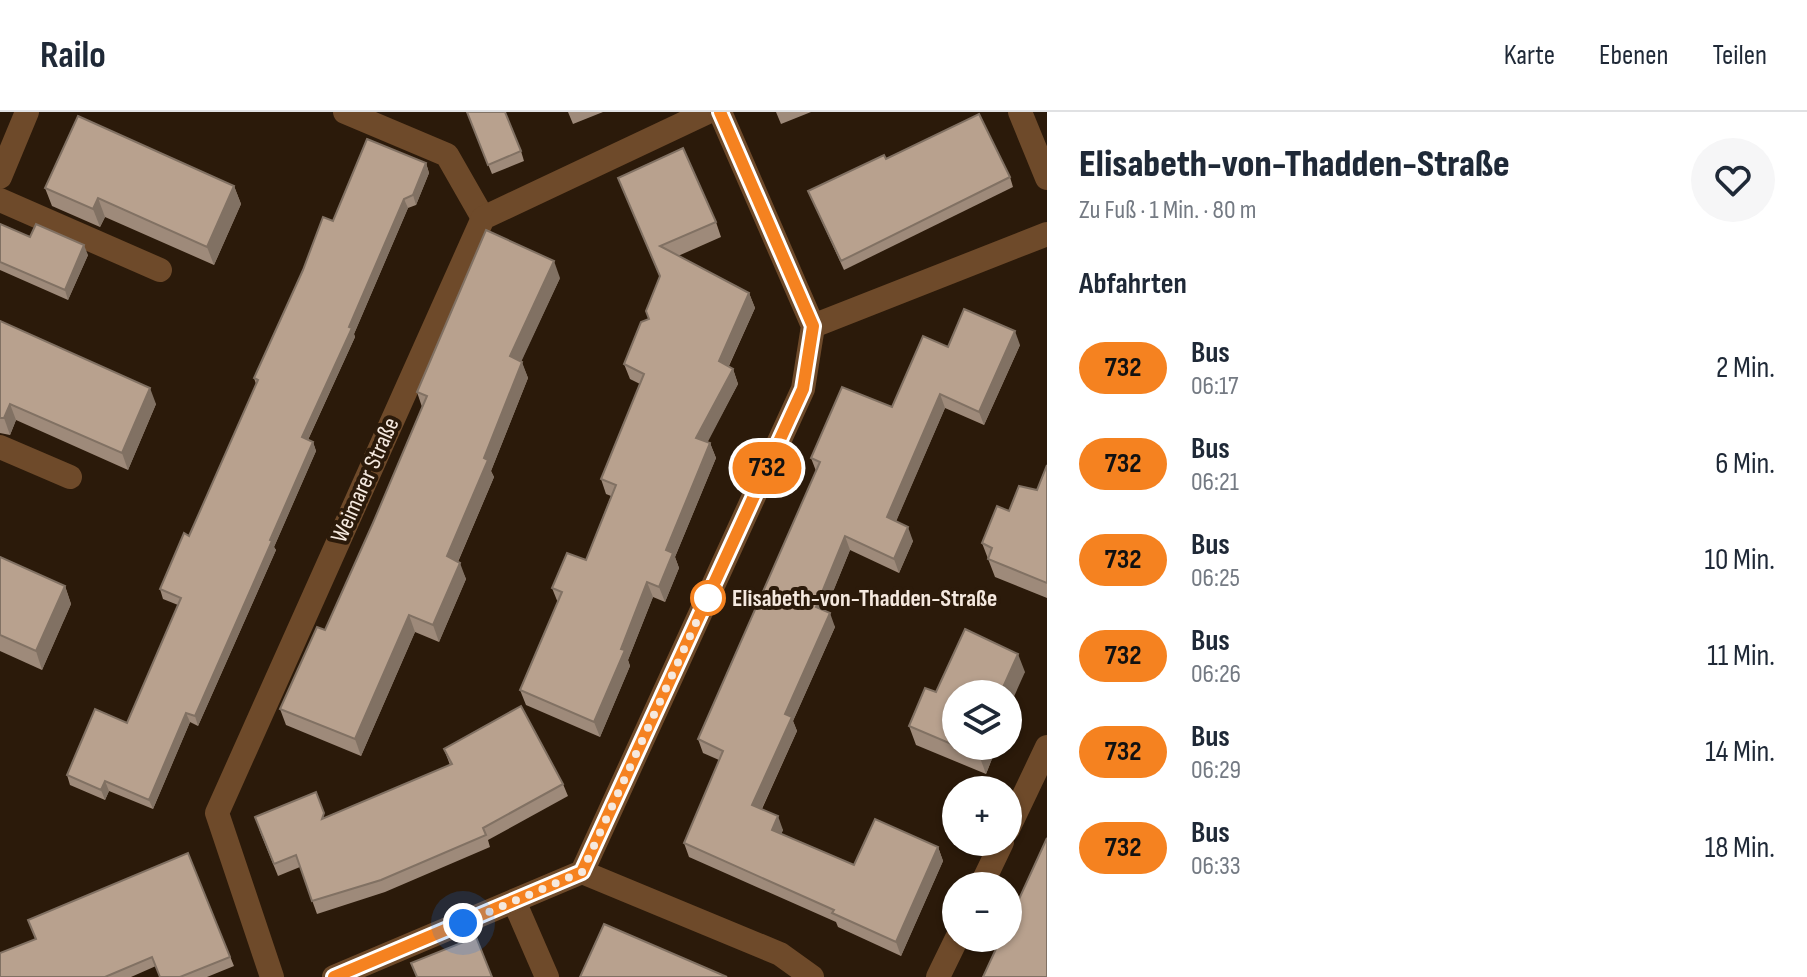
<!DOCTYPE html>
<html lang="de">
<head>
<meta charset="utf-8">
<style>
  body { margin:0; font-family:"Sofia Sans Condensed",sans-serif; background:#f6f6f7; color:#1f2937; height:100vh; display:flex; flex-direction:column; font-size:30px; white-space:nowrap }
  * { box-sizing:border-box; margin:0 }
  p { font-size:26px; color:#747a83 }
  .icon { flex:none; width:44px; height:44px; fill:none; stroke:currentColor; stroke-width:2; stroke-linecap:round; stroke-linejoin:round }
  .map { position:relative; flex:1; overflow:hidden }
  .drawer { display:flex; flex-direction:column; background:#fff; width:760px }
  .drawer>* { flex:none }
  .badge { padding:0 16px; border-radius:26px; font-size:28px; line-height:52px }
  .buttons { position:absolute; left:942px; top:568px; display:grid; gap:16px }
  .buttons a { display:grid; place-items:center; width:80px; height:80px; border-radius:50%; background:#fff; box-shadow:0 2px 6px #0004; font-size:40px }
  .you { position:absolute; width:40px; height:40px; margin:-20px; border:6px solid #fff; border-radius:50%; background:#1a73e8; box-shadow:0 0 0 12px #1a73e833 }
  .map>.badge { position:absolute; translate:-50% -50%; box-shadow:0 0 0 4px #fff }
  h2 { padding:0 32px; font-size:30px; line-height:72px }
  .round { display:grid; place-items:center; flex:none; width:84px; height:84px; border-radius:42px; background:#f6f6f7 }
  .summary { display:flex; align-items:center; justify-content:space-between; height:136px; padding:0 32px }
  h1 { font-size:38px; font-weight:800; line-height:60px }
  ul { padding:0; list-style:none }
  li { display:flex; align-items:center; gap:24px; height:96px; padding:0 32px }
  li div { flex:1 }
  li b { display:block; font-size:30px }
  li em { font-style:normal }
  li .badge { min-width:88px; font-weight:700; text-align:center }
  header { display:flex; align-items:center; gap:48px; box-sizing:border-box; height:112px; padding:0 40px; background:#fff; border-bottom:2px solid #e0e1e3 }
  header strong { font-size:38px }
  nav { display:flex; gap:44px; margin-inline-start:auto; font-size:28px }
  main { display:flex; flex:1; min-height:0 }
  .map>svg:first-child { display:block }
  .lines { fill:none; stroke-linecap:round; stroke-linejoin:round }
  .minor { stroke:#6e4a2a; stroke-width:24 }
  .wall { fill:#9e8a7a }
  .shaded-wall { fill:#817163 }
  .building { fill:#b8a18e; stroke:#817163; stroke-width:2 }
  .line-casing { stroke:#fff; stroke-width:18 }
  .line { stroke:#f58220; stroke-width:12 }
  .walk { stroke:#f5e9df; stroke-width:8; stroke-dasharray:0 14.4 }
  .stop-dot { fill:#fff; stroke:#f58220; stroke-width:4 }
  .labels { text-anchor:middle; dominant-baseline:central; stroke-width:8; stroke-linejoin:round; paint-order:stroke }
  .street-label { font-size:24px; fill:#f5e9df; stroke:#2b1a0a }
  .stop-label { font-size:24px; font-weight:bold; fill:#f5e9df; stroke:#2b1a0a; text-anchor:start }
</style>
</head>
<body>
<header>
<strong>Railo</strong>
<nav><a>Karte</a><a>Ebenen</a><a>Teilen</a></nav>
</header>
<main>
<div class="map">
<svg width="1047" height="865" viewBox="0 0 1047 865">
  <rect width="100%" height="100%" fill="#2b1a0a"/>
  <g class="lines">
    <g class="minor">
      <polyline points="345,0 447,43 483,106"/>
      <polyline points="1020,0 1047,66"/>
      <polyline points="0,65 27,0"/>
      <polyline points="0,88 160,158"/>
      <polyline points="813,214 1047,122"/>
      <polyline points="0,335 70,365"/>
      <polyline points="1008,717 1047,635"/>
      <polyline points="582,760 780,842 812,865"/>
      <polyline points="981,774 1002,730"/>
      <polyline points="514,789 547,865"/>
      <polyline points="272,865 217,701 483,106 708,0"/>
      <polyline points="334,865 582,760 803,277 813,214 720,0"/>
      <polyline points="938,865 957,826"/>
    </g>
  </g>
  <g class="wall">
    <polygon points="467,0 521,39 524,49 492,62"/>
    <polygon points="568,0 603,0 573,12"/>
    <polygon points="776,0 811,0 781,12"/>
    <polygon points="886,47 1010,65 1013,75 844,158 808,79"/>
    <polygon points="426,51 429,61 416,93 408,96 354,222 355,225 308,328 313,330 316,339 274,435 276,438 198,614 190,610 153,697 109,679 105,688 70,673 67,663 127,611 178,493 163,487 160,477 189,424 256,272 254,266 333,109"/>
    <polygon points="618,66 716,110 721,125 678,144 749,181 755,196 729,254 733,257 738,272 707,330 710,331 716,346 675,445 679,456 665,490 653,485 628,548 630,554 600,625 526,593 520,578 558,491 552,476 586,448 611,384 606,382 601,367 640,272 630,267 624,252 649,207 660,165"/>
    <polygon points="234,74 241,92 214,153 105,105 100,115 52,94 45,76"/>
    <polygon points="0,112 30,125 88,143 68,188 0,158"/>
    <polygon points="560,166 521,249 528,266 491,359 494,365 458,450 466,467 439,530 415,520 361,644 286,613 280,597 325,518 373,411 422,295 417,280"/>
    <polygon points="0,209 156,292 128,358 16,308 10,323 0,321"/>
    <polygon points="1020,233 984,313 945,296 896,409 913,429 899,461 850,438 825,499 835,515 793,609 797,619 762,697 783,718 781,722 854,753 938,735 943,749 901,844 838,815 836,810 689,745 684,731 719,648 703,641 698,627 816,359 811,346 892,295 948,235"/>
    <polygon points="1047,353 1047,486 995,465 982,431 1009,399 1037,378"/>
    <polygon points="0,445 65,474 71,492 42,558 0,539"/>
    <polygon points="1025,560 956,634 997,634 986,662 916,633 909,614 936,580"/>
    <polygon points="444,637 563,672 568,684 488,728 490,735 385,780 317,802 300,755 278,764 259,717 326,705 450,653"/>
    <polygon points="188,741 234,854 207,865 160,865 156,854 131,865 0,865 35,827"/>
  </g>
  <g class="shaded-wall">
    <polygon points="426,51 429,61 416,93 413,83"/>
    <polygon points="234,74 241,92 214,153 207,135"/>
    <polygon points="98,86 105,105 100,115 93,97"/>
    <polygon points="404,87 408,96 354,222 355,225 305,334 302,325"/>
    <polygon points="84,133 88,143 68,188 65,178"/>
    <polygon points="554,149 560,166 516,261 510,244"/>
    <polygon points="749,181 755,196 724,264 719,249"/>
    <polygon points="1015,219 1020,233 984,313 979,300"/>
    <polygon points="522,250 528,266 491,359 494,365 453,461 447,444 484,346"/>
    <polygon points="733,257 738,272 702,341 696,326"/>
    <polygon points="150,276 156,292 128,358 122,341"/>
    <polygon points="940,282 945,296 892,419 887,405"/>
    <polygon points="10,292 16,308 10,323 4,306"/>
    <polygon points="313,330 316,339 274,435 276,438 198,614 195,604"/>
    <polygon points="710,331 716,346 675,445 679,456 665,490 659,475 666,438"/>
    <polygon points="908,415 913,429 899,461 894,447"/>
    <polygon points="845,424 850,438 821,509 816,495"/>
    <polygon points="460,451 466,467 439,530 433,513"/>
    <polygon points="647,470 653,485 628,548 630,554 600,625 594,610"/>
    <polygon points="65,474 71,492 42,558 36,539"/>
    <polygon points="830,501 835,515 793,609 797,619 757,707 752,693 785,602"/>
    <polygon points="409,503 415,520 361,644 355,627"/>
    <polygon points="1018,542 1025,560 1008,598 1008,582 1000,582"/>
    <polygon points="186,601 190,610 153,697 149,688"/>
    <polygon points="983,634 997,634 986,662 979,643"/>
    <polygon points="105,669 109,679 105,688 101,678"/>
    <polygon points="778,704 783,718 777,732 772,718"/>
    <polygon points="938,735 943,749 901,844 896,830"/>
  </g>
  <g class="building">
    <polygon points="467,0 505,0 521,39 488,53"/>
    <polygon points="979,2 1010,65 841,149 808,79 884,43 886,47"/>
    <polygon points="78,4 234,74 207,135 98,86 93,97 45,76"/>
    <polygon points="367,27 426,51 413,83 404,87 349,215 352,216 302,325 313,330 270,428 272,429 195,604 186,601 149,688 105,669 101,678 67,663 95,597 127,611 181,486 160,477 184,421 189,424 258,268 254,266 303,158 323,105 333,109"/>
    <polygon points="683,36 716,110 660,134 749,181 719,249 733,257 696,326 710,331 666,438 673,441 659,475 647,470 621,537 625,538 594,610 520,578 562,480 552,476 567,441 586,448 616,373 601,367 644,262 624,252 641,210 649,207 646,199 660,164 618,66"/>
    <polygon points="0,112 30,125 36,112 84,133 65,178 0,150"/>
    <polygon points="486,118 554,149 510,244 522,250 484,346 488,348 447,444 460,451 433,513 409,503 355,627 280,597 317,515 325,518 373,411 427,284 417,280"/>
    <polygon points="964,197 1015,219 979,300 940,282 887,405 908,415 894,447 845,424 816,495 830,501 785,602 792,605 752,693 778,704 772,718 854,753 875,707 938,735 896,830 832,801 834,798 684,731 723,639 698,627 820,350 811,346 842,275 892,295 923,224 948,235"/>
    <polygon points="0,209 150,276 122,341 10,292 4,306 0,306"/>
    <polygon points="1047,353 1047,471 988,447 992,436 982,431 997,394 1009,399 1019,374 1037,378"/>
    <polygon points="0,445 65,474 36,539 0,523"/>
    <polygon points="965,517 1018,542 1000,582 956,582 956,634 909,614 925,576 936,580"/>
    <polygon points="521,594 563,672 483,716 486,723 381,768 312,789 296,743 274,752 255,705 316,680 324,701 322,707 452,652 444,637"/>
    <polygon points="957,634 983,634 979,643"/>
    <polygon points="1047,726 1047,865 983,865 1001,826 1008,826 1008,811"/>
    <polygon points="188,741 230,845 180,865 160,865 152,845 105,865 0,865 0,841 36,827 28,808"/>
    <polygon points="604,812 727,865 580,865"/>
    <polygon points="476,825 492,865 417,865 411,851"/>
  </g>
  <g class="lines">
    <defs>
      <polyline id="line" points="334,865 582,760 803,277 813,214 720,0"/>
    </defs>
    <use href="#line" class="line-casing"/>
    <use href="#line" class="line"/>
    <polyline class="walk" points="463,811 582,760 712,476 708,486"/>
  </g>
  <circle class="stop-dot" cx="708" cy="486" r="16"/>
  <g class="labels">
    <g class="street-label">
      <text transform="translate(365 368) rotate(-66)">Weimarer Straße</text>
    </g>
    <g class="stop-label">
      <text x="732" y="486">Elisabeth-von-Thadden-Straße</text>
    </g>
  </g>
</svg>
<div class="buttons">
<a><svg class="icon" aria-label="layers" viewBox="0 0 24 24"><path d="M12 4l9 5-9 5-9-5zM3 14l9 5 9-5"/></svg></a>
<a>+</a>
<a>−</a>
</div>
<div class="you" style="left:463px;top:811px"></div>
<b class="badge" style="left:767px;top:356px;background:#f58220;color:#111">732</b>
</div>
<section class="drawer">
<div class="summary"><div><h1>Elisabeth-von-Thadden-Straße</h1><p>Zu Fuß · 1 Min. · 80 m</p></div><a class="round"><svg class="icon" aria-label="heart" viewBox="0 0 24 24"><path d="M12 20l-8-8c-3-5 5-10 8-4 3-6 11-1 8 4z"/></svg></a></div>
<h2>Abfahrten</h2>
<ul>
<li><span class="badge" style="background:#f58220;color:#111">732</span><div><b>Bus</b><p>06:17</p></div><em>2 Min.</em></li>
<li><span class="badge" style="background:#f58220;color:#111">732</span><div><b>Bus</b><p>06:21</p></div><em>6 Min.</em></li>
<li><span class="badge" style="background:#f58220;color:#111">732</span><div><b>Bus</b><p>06:25</p></div><em>10 Min.</em></li>
<li><span class="badge" style="background:#f58220;color:#111">732</span><div><b>Bus</b><p>06:26</p></div><em>11 Min.</em></li>
<li><span class="badge" style="background:#f58220;color:#111">732</span><div><b>Bus</b><p>06:29</p></div><em>14 Min.</em></li>
<li><span class="badge" style="background:#f58220;color:#111">732</span><div><b>Bus</b><p>06:33</p></div><em>18 Min.</em></li>
</ul>
</section>
</main>
</body>
</html>
